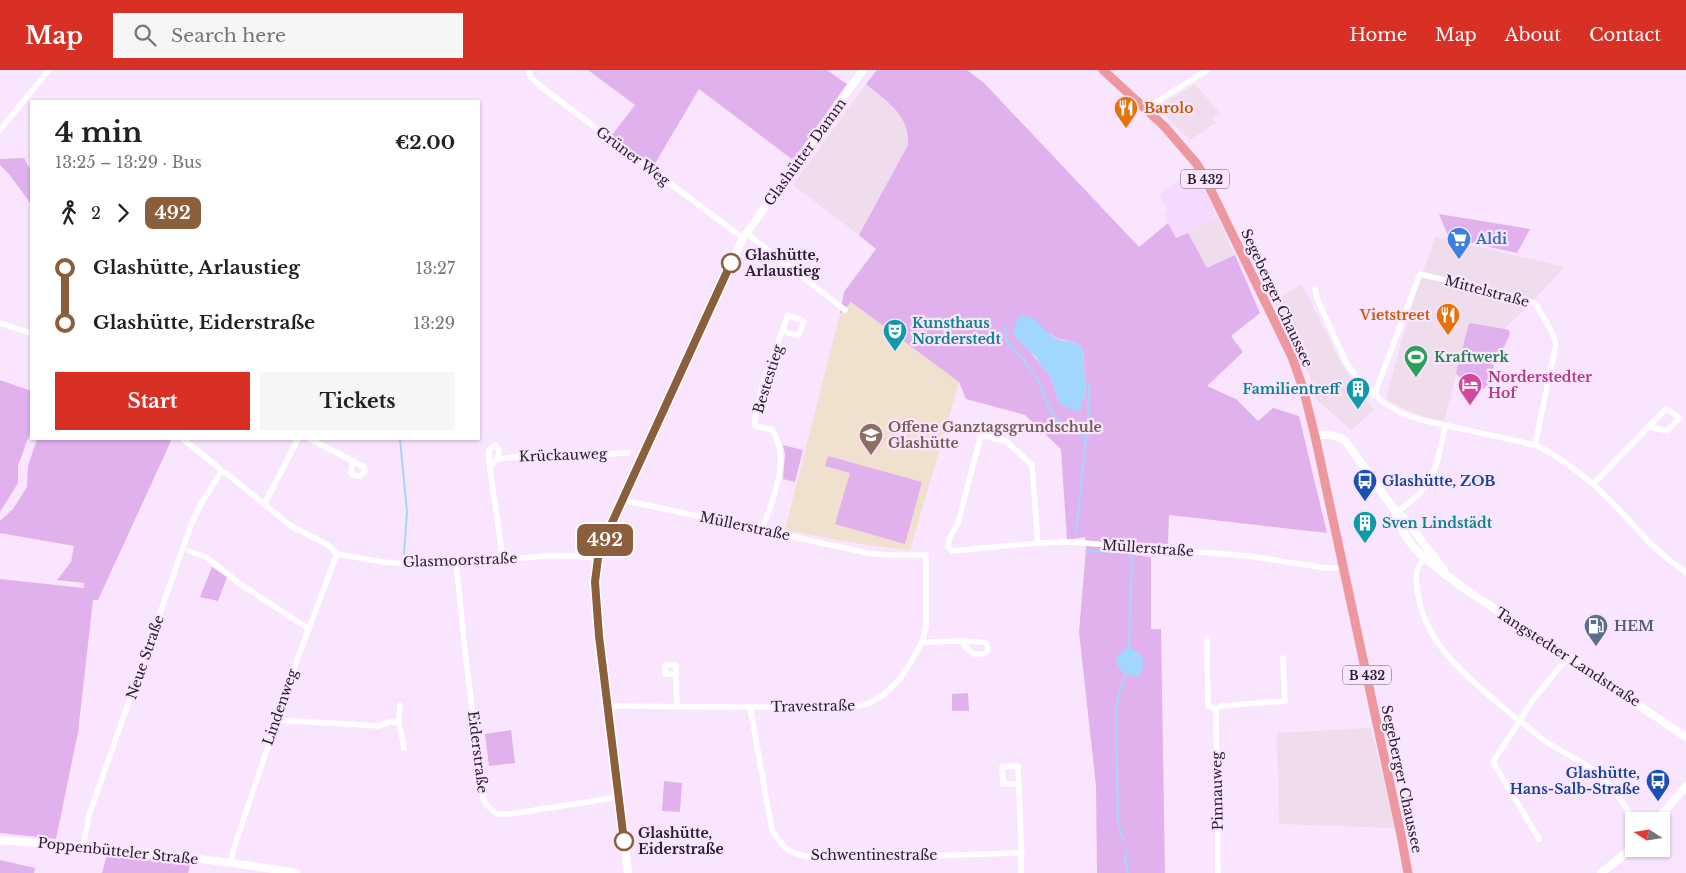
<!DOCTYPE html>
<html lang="en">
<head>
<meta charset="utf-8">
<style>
  body { margin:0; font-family:"Libre Baskerville",serif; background:#f6f6f6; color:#222; height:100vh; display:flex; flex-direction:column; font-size:19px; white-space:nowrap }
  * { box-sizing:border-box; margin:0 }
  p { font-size:16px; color:#767676 }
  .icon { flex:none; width:28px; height:28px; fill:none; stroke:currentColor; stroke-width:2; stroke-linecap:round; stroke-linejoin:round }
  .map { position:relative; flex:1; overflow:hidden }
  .panel { position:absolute; left:30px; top:30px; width:450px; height:340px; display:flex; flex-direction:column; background:#fff; border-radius:0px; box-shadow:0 1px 4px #0004 }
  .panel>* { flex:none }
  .badge { padding:0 10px; border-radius:8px; font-size:18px; line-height:32px }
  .needle { width:32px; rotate:282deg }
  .fabs { position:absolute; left:1625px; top:742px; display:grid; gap:10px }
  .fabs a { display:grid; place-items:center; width:45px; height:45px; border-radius:0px; background:#fff; box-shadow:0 1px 4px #0004; font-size:25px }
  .map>.badge { position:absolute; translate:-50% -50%; box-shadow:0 0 0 2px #fff }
  .legs { display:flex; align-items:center; gap:8px; height:55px; padding:0 25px; font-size:16px }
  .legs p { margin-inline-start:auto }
  .head { display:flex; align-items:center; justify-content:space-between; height:85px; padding:0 25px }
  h1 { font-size:28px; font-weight:700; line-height:38px }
  .button { display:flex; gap:10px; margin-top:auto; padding:10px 25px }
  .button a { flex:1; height:58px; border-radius:0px; background:#d93025; color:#fff; font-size:20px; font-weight:700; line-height:58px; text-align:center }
  .button a+a { background:#f6f6f6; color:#222 }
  ul { padding:0 25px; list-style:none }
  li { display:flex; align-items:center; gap:18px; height:55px; font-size:19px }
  li i { display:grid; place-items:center; width:8px; height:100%; margin:0 6px; background:currentColor }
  li i::after { content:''; width:12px; height:12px; margin:-6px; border:4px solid; border-radius:50%; background:#fff }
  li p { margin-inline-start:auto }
  li:first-child i { background:linear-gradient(#0000 50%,currentColor 0) }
  li:last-child i { background:linear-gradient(currentColor 50%,#0000 0) }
  header { display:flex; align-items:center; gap:30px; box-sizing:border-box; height:70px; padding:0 25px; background:#d93025; color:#fff }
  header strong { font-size:24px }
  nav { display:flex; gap:28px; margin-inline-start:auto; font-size:18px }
  .search { width:350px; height:45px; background:#f6f6f6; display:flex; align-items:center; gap:12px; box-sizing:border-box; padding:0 18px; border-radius:0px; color:#767676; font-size:19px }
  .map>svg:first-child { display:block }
  .commercial { fill:#efdcec }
  .built { fill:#f6d9fe }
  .education { fill:#f0e0ce }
  .green { fill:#e1b1ee; fill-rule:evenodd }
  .water { fill:#a2d7fd }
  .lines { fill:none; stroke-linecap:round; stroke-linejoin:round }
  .stream { stroke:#a2d7fd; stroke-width:2 }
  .street { stroke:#fff; stroke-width:5.5 }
  .secondary { stroke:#fff; stroke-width:8 }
  .primary { stroke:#ed979e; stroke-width:9 }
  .line-1-casing { stroke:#fff; stroke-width:11 }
  .line-1 { stroke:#8b5e3c; stroke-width:8 }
  .stop-1-dot { fill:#fff; stroke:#8b5e3c; stroke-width:2.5 }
  .labels { text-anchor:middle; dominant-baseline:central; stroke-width:4.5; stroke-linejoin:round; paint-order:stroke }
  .shield { fill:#f9e5fe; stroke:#675b6a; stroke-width:1 }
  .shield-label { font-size:12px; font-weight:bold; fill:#29202b }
  .food-label { font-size:14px; font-weight:bold; fill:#c56008; stroke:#f9e5fe; text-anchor:start }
  .street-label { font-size:14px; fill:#29202b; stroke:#f9e5fe }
  .shop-label { font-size:14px; font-weight:bold; fill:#366cbe; stroke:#f9e5fe; text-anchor:start }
  .stop-label { font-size:14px; font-weight:bold; fill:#29202b; stroke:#f9e5fe; text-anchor:start }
  .culture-label { font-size:14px; font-weight:bold; fill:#0d838f; stroke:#f9e5fe; text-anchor:start }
  .leisure-label { font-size:14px; font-weight:bold; fill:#27864d; stroke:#f9e5fe; text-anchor:start }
  .hotel-label { font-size:14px; font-weight:bold; fill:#b23c85; stroke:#f9e5fe; text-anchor:start }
  .education-label { font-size:14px; font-weight:bold; fill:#785e54; stroke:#f9e5fe; text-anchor:start }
  .transit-label { font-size:14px; font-weight:bold; fill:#164399; stroke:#f9e5fe; text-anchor:start }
  .service-label { font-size:14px; font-weight:bold; fill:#4e5e75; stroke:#f9e5fe; text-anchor:start }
</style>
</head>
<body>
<header>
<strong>Map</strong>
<div class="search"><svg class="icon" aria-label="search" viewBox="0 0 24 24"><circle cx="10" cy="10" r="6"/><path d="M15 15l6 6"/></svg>Search here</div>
<nav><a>Home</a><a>Map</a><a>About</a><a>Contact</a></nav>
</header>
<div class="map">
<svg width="1686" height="803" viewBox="0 0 1686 803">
  <rect width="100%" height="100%" fill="#f9e5fe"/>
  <g class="commercial">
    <polygon points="866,14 893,37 903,50 908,63 908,75 859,165 793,115"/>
    <polygon points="1195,14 1220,43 1212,48 1216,53 1190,70 1162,42 1162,35"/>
    <polygon points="1217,147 1235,185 1207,199 1188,163"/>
    <polygon points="1435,167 1565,197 1527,237 1503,260 1469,253 1444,351 1421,346 1402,338 1386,329 1412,234"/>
    <polygon points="1302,214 1341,293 1361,324 1374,340 1351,360 1317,330 1300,278 1274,231"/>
    <polygon points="1371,658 1395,758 1279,754 1277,663"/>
  </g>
  <polygon class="built" points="1194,99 1217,147 1176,169 1164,144 1168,142 1159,125"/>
  <polygon class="education" points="851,232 959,312 910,480 861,474 785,460 840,244"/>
  <g class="green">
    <polygon points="588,0 827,0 847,14 793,90 699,19 653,97 612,65 635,35"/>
    <path d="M877 0H967L984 13 1139 177 1168 153 1176 168 1188 163 1207 198 1235 185 1260 243 1231 266 1243 282 1207 316 1236 329 1258 351 1273 338 1299 346 1327 463 1169 445 1168 474 1128 472 1127 484 1151 487V559H1161L1165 803H1097L1096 716 1079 562 1086 479 1085 467 1067 470 1061 379 1025 345 966 329 959 312 851 232 840 244 844 222 876 179 859 165 908 75C910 45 887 32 866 14ZM1050 264 1056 268 1079 274 1083 280 1086 325 1081 332 1059 333 1050 306 1028 279Z"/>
    <polygon points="24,88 31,101 31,134 9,104 0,95 0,89"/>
    <polygon points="1439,144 1530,159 1517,183 1449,168"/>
    <path d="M1469 253 1505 259 1509 260 1510 264 1504 277C1486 285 1501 308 1483 319L1468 317 1456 303Z"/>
    <polygon points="0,310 31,321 31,360 18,396 18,413 0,442"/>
    <polygon points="37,369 168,369 171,371 98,530 93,530 78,662 56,769 0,763 0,509 84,518 84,513 57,510 71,492 74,476 0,463 0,451 13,439 27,417 28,396"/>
    <polygon points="783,375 803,380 795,412 783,409 785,384"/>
    <polygon points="828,386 922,412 905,474 835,454 850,403 825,396"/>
    <polygon points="212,497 227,507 218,531 200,527"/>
    <polygon points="968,623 969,641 952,641 952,624"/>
    <polygon points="511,660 515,693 489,696 485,664"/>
    <polygon points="664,711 682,713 680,742 662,741"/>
    <polygon points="107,785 190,795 188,803 102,803"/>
    <polygon points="0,790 35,798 34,803 0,803"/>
  </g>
  <g class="water">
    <path d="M1021 246C1035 244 1044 262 1055 268 1062 271 1072 272 1079 274L1083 280 1086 325 1081 332 1080 342 1067 338 1059 333 1050 306 1042 297 1036 287 1018 270 1014 264V258L1017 249Z"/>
    <path d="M1129 577 1139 583 1144 592 1141 602 1136 607C1124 605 1114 598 1117 585Z"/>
  </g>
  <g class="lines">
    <g class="stream">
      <polyline points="1005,255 1007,272 1023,289 1038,310 1051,342 1058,350 1066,356 1075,360 1085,369"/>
      <polyline points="400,369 407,442 404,484"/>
      <polyline points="1076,463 1088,350 1089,312"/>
      <polyline points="1086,481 1132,483 1129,579"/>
      <polyline points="1118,753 1116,640 1119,623 1126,604"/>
      <polyline points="1119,757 1124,771"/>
      <polyline points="1126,781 1125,789 1128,803"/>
    </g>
    <g class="street">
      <polyline points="528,0 531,7 540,16 743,168"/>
      <polyline points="1147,39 1167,25 1208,0"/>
      <polyline points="0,60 49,0"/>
      <polyline points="746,163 845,240"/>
      <path d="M1315 219 1318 231 1347 294 1363 315 1384 333 1401 343 1422 350 1535 375C1556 384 1575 399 1593 414 1625 442 1649 479 1686 502"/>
      <polyline points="0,253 31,263"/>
      <polyline points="1374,325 1420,204 1527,230 1536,234 1553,264 1556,274 1535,375"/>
      <polyline points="183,369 219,398 221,402 226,403 291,456 328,475 337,484 383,492 408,494 456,493 548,486 574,486 598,488"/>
      <polyline points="310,369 364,397 365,401 360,406 353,405 351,402 353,391"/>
      <polyline points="497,389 526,386 570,386 628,383"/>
      <path d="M490 399C490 390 485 378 496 375 504 385 493 390 490 399L503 489"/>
      <polyline points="1593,414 1666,339 1680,348 1667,361 1649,357"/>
      <polyline points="264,435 298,369"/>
      <path d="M1396 442C1435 418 1436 398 1445 357"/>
      <path d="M762 460C772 431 792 388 772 360L755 356C754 327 778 274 788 245L804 251 798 266 783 261"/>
      <polyline points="1038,473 1032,395 1006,371 981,365 958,453 950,467 948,476 952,481 1038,473 1071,472 1249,486 1325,498 1337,498 1343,496"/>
      <polyline points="189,481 206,487 240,514 309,559"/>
      <path d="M1424 489C1413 501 1416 509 1418 524 1425 577 1476 615 1515 647 1525 654 1535 663 1545 671 1563 683 1583 691 1600 705 1614 718 1625 735 1634 751"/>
      <polyline points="456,493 465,580 483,728 486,734 493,741 498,744 510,744 619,727"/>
      <polyline points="1207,569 1208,636 1216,639"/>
      <path d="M922 572C934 572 980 569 987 574L988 580 985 584H974L965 577 962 571"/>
      <polyline points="676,604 676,595 665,595 665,604 676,604 677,636"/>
      <polyline points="400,635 399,652 404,678"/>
      <polyline points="608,636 842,638 868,634 882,626 900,609 912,590 922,572 926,557 926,485 888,485 868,483 623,430"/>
      <path d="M750 637 772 760C782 776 786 782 805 786L892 787 1022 783"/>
      <polyline points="1216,639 1218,803"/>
      <polyline points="1216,639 1221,636 1285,631 1283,588"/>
      <polyline points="276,650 379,656 388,652 399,652"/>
      <path d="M1019 714H1003L1002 697 1018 696C1019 732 1022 767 1021 803"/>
      <polyline points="1539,769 1493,692 1533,630 1568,587"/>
      <polyline points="83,777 89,745 191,455 202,432 221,402"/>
      <polyline points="231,793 233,781 296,593 337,484"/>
    </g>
    <g class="secondary">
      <path d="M1315 366C1326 364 1337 364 1346 372L1396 442 1405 449 1444 500"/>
      <path d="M1396 442C1403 479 1438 498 1465 519L1686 667"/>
      <polyline points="1656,751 1686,716"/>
      <path d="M0 770C99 778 198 786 296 803"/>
      <polyline points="628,803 599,566 595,512 598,488 644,383 743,168 863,0"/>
      <polyline points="1601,803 1620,788 1634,775"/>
    </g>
    <polyline class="primary" points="1103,0 1164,56 1196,93 1203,104 1292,287 1303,318 1315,366 1401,765 1408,803"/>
  </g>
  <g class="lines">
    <defs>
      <polyline id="line-1" points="624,771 599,566 595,512 598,488 605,468 731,193"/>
    </defs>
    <use href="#line-1" class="line-1-casing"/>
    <use href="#line-1" class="line-1"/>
  </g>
  <defs>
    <symbol id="restaurant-pin" viewBox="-11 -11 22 30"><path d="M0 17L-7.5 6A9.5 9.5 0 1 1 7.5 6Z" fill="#e8710a" stroke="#f9e5fe"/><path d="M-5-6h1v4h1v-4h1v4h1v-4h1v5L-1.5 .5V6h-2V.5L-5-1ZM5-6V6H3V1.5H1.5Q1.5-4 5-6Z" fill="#fff"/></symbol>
    <symbol id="supermarket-pin" viewBox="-11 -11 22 30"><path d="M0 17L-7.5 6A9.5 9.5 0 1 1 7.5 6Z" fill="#3f7fe0" stroke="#f9e5fe"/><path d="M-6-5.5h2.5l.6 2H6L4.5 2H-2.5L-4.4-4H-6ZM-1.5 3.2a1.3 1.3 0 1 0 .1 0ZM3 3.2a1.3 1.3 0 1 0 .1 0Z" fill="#fff"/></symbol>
    <symbol id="theatre-pin" viewBox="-11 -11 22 30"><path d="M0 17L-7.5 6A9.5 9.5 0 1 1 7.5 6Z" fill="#0f9aa8" stroke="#f9e5fe"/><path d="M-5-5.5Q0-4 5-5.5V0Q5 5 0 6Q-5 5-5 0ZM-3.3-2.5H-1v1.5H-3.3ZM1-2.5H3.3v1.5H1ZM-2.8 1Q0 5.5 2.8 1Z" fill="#fff"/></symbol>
    <symbol id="stadium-pin" viewBox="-11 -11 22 30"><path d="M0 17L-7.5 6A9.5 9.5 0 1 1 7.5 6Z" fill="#2e9e5b" stroke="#f9e5fe"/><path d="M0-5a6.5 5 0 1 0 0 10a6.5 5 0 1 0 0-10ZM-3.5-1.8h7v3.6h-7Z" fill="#fff"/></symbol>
    <symbol id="hotel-pin" viewBox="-11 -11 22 30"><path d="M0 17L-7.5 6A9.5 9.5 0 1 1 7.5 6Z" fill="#d1479c" stroke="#f9e5fe"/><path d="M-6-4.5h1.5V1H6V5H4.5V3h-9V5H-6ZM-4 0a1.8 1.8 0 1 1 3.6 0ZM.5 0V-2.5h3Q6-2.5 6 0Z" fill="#fff"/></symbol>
    <symbol id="building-pin" viewBox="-11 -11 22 30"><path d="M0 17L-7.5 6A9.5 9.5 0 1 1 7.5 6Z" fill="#0f9aa8" stroke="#f9e5fe"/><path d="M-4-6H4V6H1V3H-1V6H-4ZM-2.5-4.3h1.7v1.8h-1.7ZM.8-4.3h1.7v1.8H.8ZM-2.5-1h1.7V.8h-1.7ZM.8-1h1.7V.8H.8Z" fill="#fff"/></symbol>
    <symbol id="school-pin" viewBox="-11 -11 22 30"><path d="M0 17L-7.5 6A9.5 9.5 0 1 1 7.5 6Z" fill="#8d6e63" stroke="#f9e5fe"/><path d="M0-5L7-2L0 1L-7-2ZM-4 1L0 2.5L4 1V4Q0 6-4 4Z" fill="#fff"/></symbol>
    <symbol id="bus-pin" viewBox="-11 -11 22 30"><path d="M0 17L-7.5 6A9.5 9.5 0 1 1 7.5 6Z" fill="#1a4fb4" stroke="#f9e5fe"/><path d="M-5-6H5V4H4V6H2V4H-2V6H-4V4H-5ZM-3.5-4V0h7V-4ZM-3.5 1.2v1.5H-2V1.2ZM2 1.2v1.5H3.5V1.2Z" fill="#fff"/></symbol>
    <symbol id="fuel-pin" viewBox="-11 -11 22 30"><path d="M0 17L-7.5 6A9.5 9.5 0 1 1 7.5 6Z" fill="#5c6f8a" stroke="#f9e5fe"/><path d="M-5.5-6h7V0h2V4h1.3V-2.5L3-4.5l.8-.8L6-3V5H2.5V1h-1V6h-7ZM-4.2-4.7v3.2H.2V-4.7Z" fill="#fff"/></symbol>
  </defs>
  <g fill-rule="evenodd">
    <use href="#restaurant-pin" x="1112" y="24" width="28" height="38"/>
    <use href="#supermarket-pin" x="1445" y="155" width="28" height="38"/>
    <use href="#restaurant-pin" x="1434" y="231" width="28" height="38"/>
    <use href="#theatre-pin" x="881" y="247" width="28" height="38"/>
    <use href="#stadium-pin" x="1402" y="273" width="28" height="38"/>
    <use href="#hotel-pin" x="1456" y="301" width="28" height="38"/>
    <use href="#building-pin" x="1344" y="305" width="28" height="38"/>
    <use href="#school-pin" x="857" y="351" width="28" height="38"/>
    <use href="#bus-pin" x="1351" y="397" width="28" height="38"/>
    <use href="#building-pin" x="1351" y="439" width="28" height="38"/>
    <use href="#fuel-pin" x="1582" y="542" width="28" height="38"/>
    <use href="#bus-pin" x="1644" y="697" width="28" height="38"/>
  </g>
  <g class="stop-1-dot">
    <circle cx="731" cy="193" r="9"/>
    <circle cx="624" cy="771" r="9"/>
  </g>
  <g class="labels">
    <g class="shield">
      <rect x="1181" y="99.5" width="48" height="19" rx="4"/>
      <rect x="1343" y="595.5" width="48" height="19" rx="4"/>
    </g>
    <g class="shield-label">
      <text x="1205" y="109">B 432</text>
      <text x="1367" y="605">B 432</text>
    </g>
    <g class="food-label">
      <text x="1144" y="38">Barolo</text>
      <text x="1430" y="245" text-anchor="end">Vietstreet</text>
    </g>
    <g class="street-label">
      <text transform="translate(805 82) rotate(-54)">Glashütter Damm</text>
      <text transform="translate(633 86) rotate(37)">Grüner Weg</text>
      <text transform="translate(1487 221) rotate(15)">Mittelstraße</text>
      <text transform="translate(1277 228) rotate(65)">Segeberger Chaussee</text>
      <text transform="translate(768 309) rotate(-73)">Bestestieg</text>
      <text transform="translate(563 385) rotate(-2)">Krückauweg</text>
      <text transform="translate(745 456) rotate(12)">Müllerstraße</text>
      <text transform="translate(1148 478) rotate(4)">Müllerstraße</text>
      <text transform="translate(460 490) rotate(-2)">Glasmoorstraße</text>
      <text transform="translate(145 587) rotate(-71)">Neue Straße</text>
      <text transform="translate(1568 587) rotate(33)">Tangstedter Landstraße</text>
      <text transform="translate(813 636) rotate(-1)">Travestraße</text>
      <text transform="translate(280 637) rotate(-71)">Lindenweg</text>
      <text transform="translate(478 682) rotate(83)">Eiderstraße</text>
      <text transform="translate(1402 709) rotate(78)">Segeberger Chaussee</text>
      <text transform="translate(1217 721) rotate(-91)">Pinnauweg</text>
      <text transform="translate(118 781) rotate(6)">Poppenbütteler Straße</text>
      <text x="874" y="785">Schwentinestraße</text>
    </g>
    <g class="shop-label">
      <text x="1476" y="169">Aldi</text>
    </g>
    <g class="stop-label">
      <text x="745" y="185">Glashütte,<tspan x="745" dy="16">Arlaustieg</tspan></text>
      <text x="638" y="763">Glashütte,<tspan x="638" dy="16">Eiderstraße</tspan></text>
    </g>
    <g class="culture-label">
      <text x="912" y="253">Kunsthaus<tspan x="912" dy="16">Norderstedt</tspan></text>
      <text x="1340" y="319" text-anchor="end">Familientreff</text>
      <text x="1382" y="453">Sven Lindstädt</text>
    </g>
    <g class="leisure-label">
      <text x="1434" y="287">Kraftwerk</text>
    </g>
    <g class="hotel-label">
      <text x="1488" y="307">Norderstedter<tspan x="1488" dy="16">Hof</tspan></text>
    </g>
    <g class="education-label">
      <text x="888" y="357">Offene Ganztagsgrundschule<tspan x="888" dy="16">Glashütte</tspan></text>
    </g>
    <g class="transit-label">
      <text x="1382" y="411">Glashütte, ZOB</text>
      <text x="1640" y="703" text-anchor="end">Glashütte,<tspan x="1640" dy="16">Hans-Salb-Straße</tspan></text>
    </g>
    <g class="service-label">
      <text x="1614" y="556">HEM</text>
    </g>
  </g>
</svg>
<div class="fabs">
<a><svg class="needle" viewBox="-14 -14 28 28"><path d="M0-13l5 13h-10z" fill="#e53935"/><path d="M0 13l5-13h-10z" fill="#767676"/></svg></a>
</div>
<b class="badge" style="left:605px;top:470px;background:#8b5e3c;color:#fff">492</b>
<section class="panel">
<div class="head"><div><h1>4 min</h1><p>13:25 – 13:29 · Bus</p></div><b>€2.00</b></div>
<div class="legs"><svg class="icon" aria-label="walk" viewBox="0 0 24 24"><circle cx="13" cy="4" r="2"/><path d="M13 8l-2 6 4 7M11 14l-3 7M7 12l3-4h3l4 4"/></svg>2<svg class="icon" aria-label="forward" viewBox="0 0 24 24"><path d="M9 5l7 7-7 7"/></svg><b class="badge" style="background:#8b5e3c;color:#fff">492</b></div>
<ul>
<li><i style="color:#8b5e3c"></i><b>Glashütte, Arlaustieg</b><p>13:27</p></li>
<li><i style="color:#8b5e3c"></i><b>Glashütte, Eiderstraße</b><p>13:29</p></li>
</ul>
<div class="button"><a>Start</a><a>Tickets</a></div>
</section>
</div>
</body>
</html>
